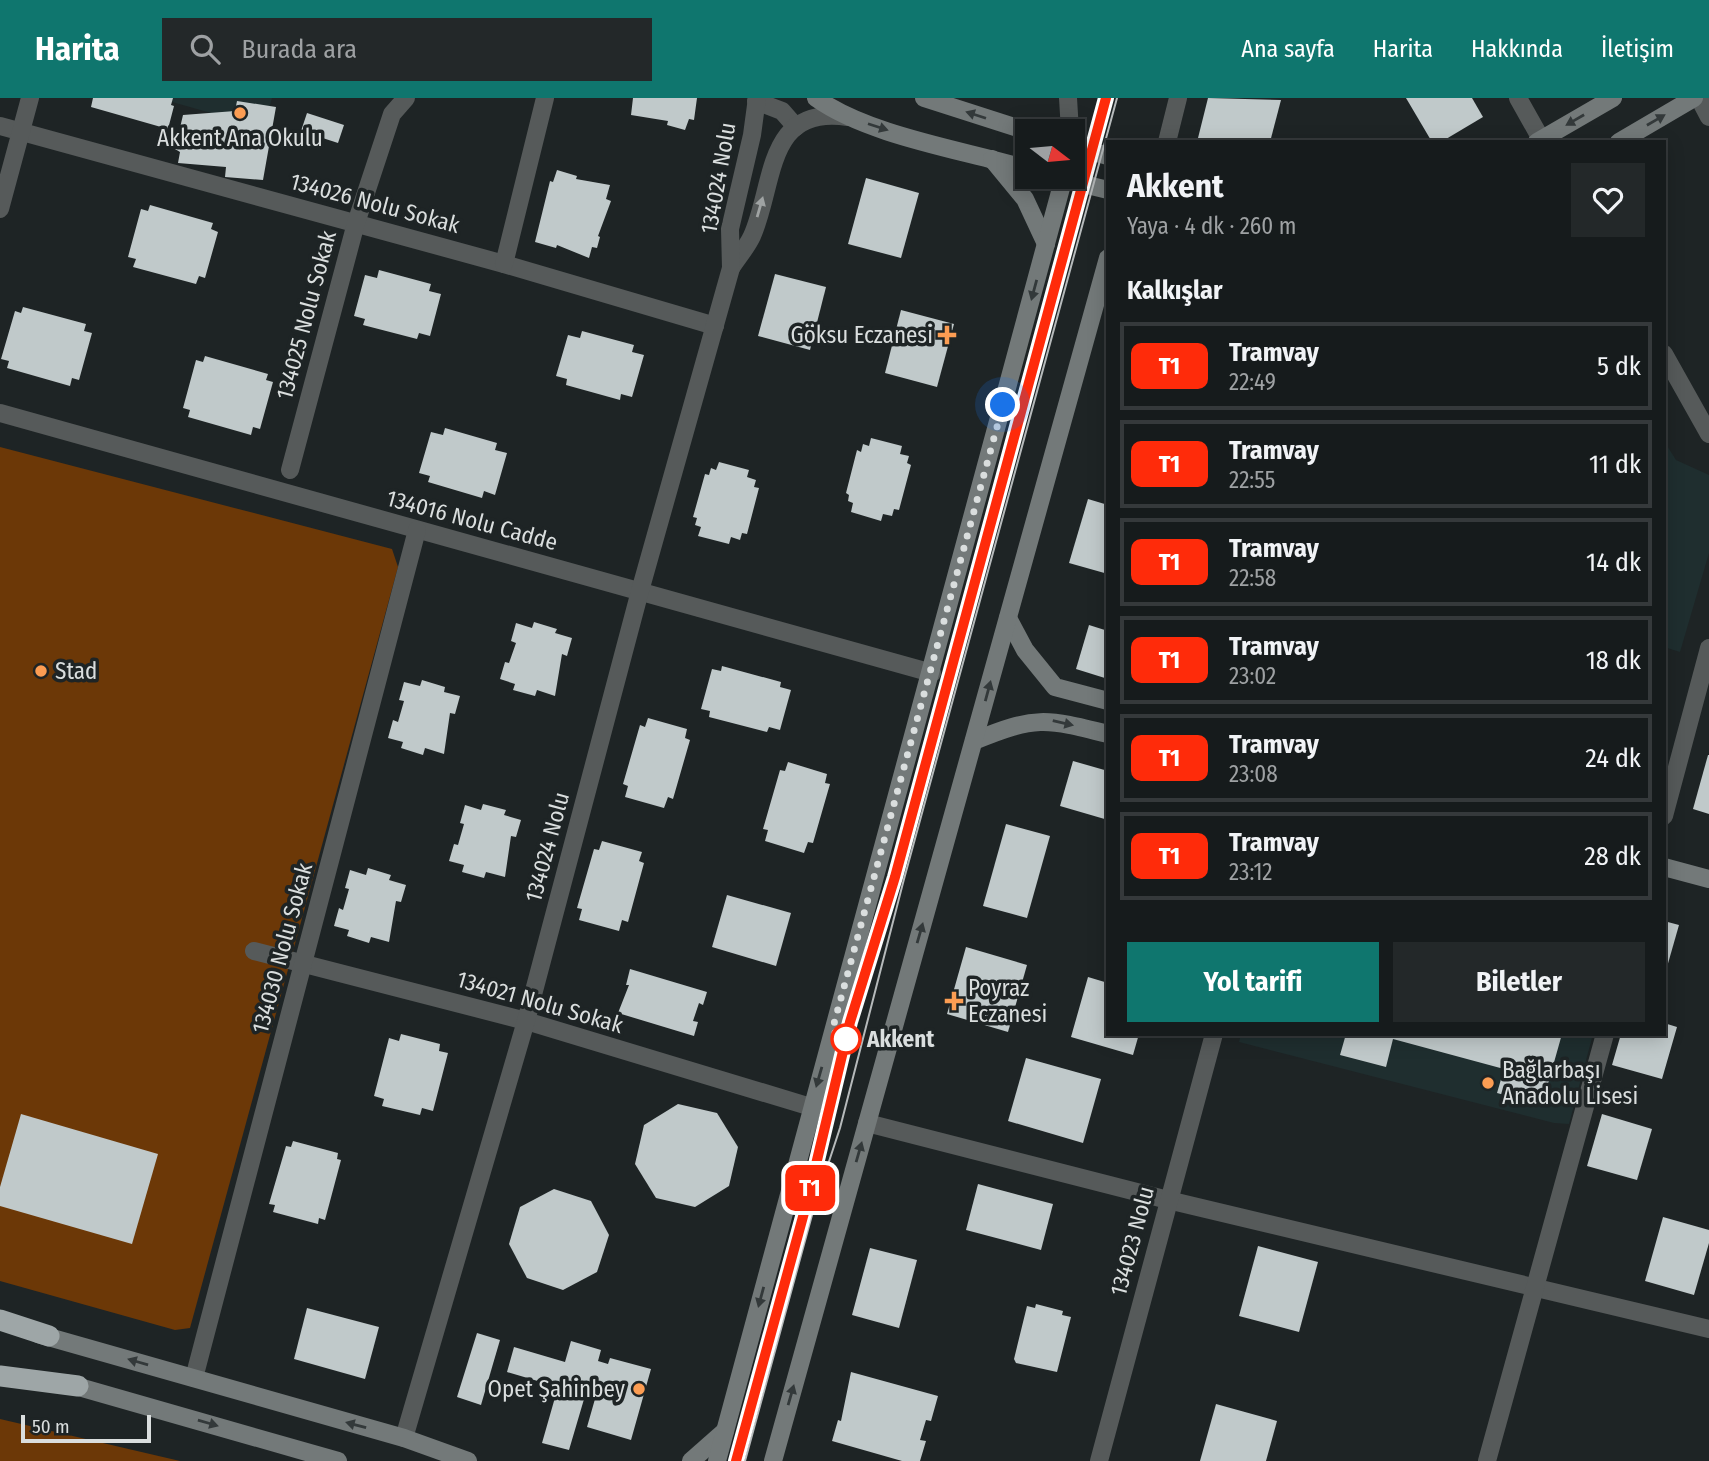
<!DOCTYPE html>
<html lang="tr">
<head>
<meta charset="utf-8">
<style>
  body { margin:0; font-family:"Fira Sans Condensed",sans-serif; background:#232829; color:#f1f3f6; height:100vh; display:flex; flex-direction:column; font-size:26px; white-space:nowrap }
  * { box-sizing:border-box; margin:0 }
  p { font-size:23px; color:#9ea1a3 }
  .icon { flex:none; width:38px; height:38px; fill:none; stroke:currentColor; stroke-width:2; stroke-linecap:round; stroke-linejoin:round }
  .map { position:relative; flex:1; overflow:hidden }
  .sheet { position:absolute; left:1106px; top:42px; width:560px; height:896px; display:flex; flex-direction:column; background:#161b1c; border-radius:0px; box-shadow:0 4px 18px #0003,0 0 0 2px #35393b }
  .sheet>* { flex:none }
  .badge { padding:0 14px; border-radius:10px; font-size:24px; line-height:46px }
  .needle { width:46px; rotate:106deg }
  .buttons { position:absolute; left:1015px; top:21px; display:grid; gap:14px }
  .buttons a { display:grid; place-items:center; width:70px; height:70px; border-radius:0px; background:#161b1c; box-shadow:0 4px 18px #0003,0 0 0 2px #35393b; font-size:35px }
  .scale { position:absolute; left:21px; bottom:18px; width:130px; box-sizing:border-box; padding-left:7px; border:4px solid #dadede; border-top:0; font-size:19px; line-height:24px; white-space:nowrap; color:#dadede; -webkit-text-stroke:5px #1e2425; paint-order:stroke }
  .you { position:absolute; width:35px; height:35px; margin:-18px; border:5px solid #fff; border-radius:50%; background:#1a73e8; box-shadow:0 0 0 10px #1a73e833 }
  .map>.badge { position:absolute; translate:-50% -50%; box-shadow:0 0 0 4px #fff }
  h2 { padding:0 21px; font-size:26px; line-height:63px }
  .round { display:grid; place-items:center; flex:none; width:74px; height:74px; border-radius:0px; background:#232829 }
  .head { display:flex; align-items:center; justify-content:space-between; height:119px; padding:0 21px }
  h1 { font-size:33px; font-weight:700; line-height:52px }
  .primary-button { display:flex; gap:14px; margin-top:auto; padding:14px 21px }
  .primary-button a { flex:1; height:80px; border-radius:0px; background:#0f766e; color:#fff; font-size:28px; font-weight:700; line-height:80px; text-align:center }
  .primary-button a+a { background:#232829; color:#f1f3f6 }
  ul { padding:0; list-style:none }
  li { display:flex; align-items:center; gap:21px; height:88px; margin:0 14px 10px; padding:0 7px; border:4px solid #35393b; border-radius:0px }
  li div { flex:1 }
  li b { display:block; font-size:26px }
  li em { font-style:normal }
  li .badge { min-width:77px; font-weight:700; text-align:center }
  header { display:flex; align-items:center; gap:42px; box-sizing:border-box; height:98px; padding:0 35px; background:#0f766e; color:#fff }
  header strong { font-size:33px }
  nav { display:flex; gap:38px; margin-inline-start:auto; font-size:24px }
  .search { width:490px; height:63px; background:#232829; display:flex; align-items:center; gap:18px; box-sizing:border-box; padding:0 24px; border-radius:0px; color:#9ea1a3; font-size:26px }
  .map>svg:first-child { display:block }
  .built { fill:#1f2e2f }
  .green { fill:#6c3807 }
  .building { fill:#c0c9ca }
  .lines { fill:none; stroke-linecap:round; stroke-linejoin:round }
  .street { stroke:#565a5a; stroke-width:18 }
  .secondary { stroke:#737979; stroke-width:18 }
  .highway { stroke:#9ea6a7; stroke-width:21 }
  .tram { stroke:#b6babb; stroke-width:2 }
  .oneway { fill:#33393a }
  .oneway2 { fill:#9fa3a3 }
  .line-casing { stroke:#fff; stroke-width:16 }
  .line { stroke:#ff2b0a; stroke-width:10 }
  .walk { stroke:#dadede; stroke-width:7; stroke-dasharray:0 12.6 }
  .poi-dot { fill:#fc9d53; stroke:#1e2425; stroke-width:2.5 }
  .stop-dot { fill:#fff; stroke:#ff2b0a; stroke-width:3.5 }
  .labels { text-anchor:middle; dominant-baseline:central; stroke-width:7; stroke-linejoin:round; paint-order:stroke }
  .poi-label { font-size:23px; fill:#dadede; stroke:#1e2425; text-anchor:start }
  .street-label { font-size:23px; fill:#dadede; stroke:#1e2425 }
  .stop-label { font-size:23px; font-weight:bold; fill:#dadede; stroke:#1e2425; text-anchor:start }
</style>
</head>
<body>
<header>
<strong>Harita</strong>
<div class="search"><svg class="icon" aria-label="search" viewBox="0 0 24 24"><circle cx="10" cy="10" r="6"/><path d="M15 15l6 6"/></svg>Burada ara</div>
<nav><a>Ana sayfa</a><a>Harita</a><a>Hakkında</a><a>İletişim</a></nav>
</header>
<div class="map">
<svg width="1709" height="1363" viewBox="0 0 1709 1363">
  <rect width="100%" height="100%" fill="#1e2425"/>
  <g class="built">
    <polygon points="158,0 272,0 264,30"/>
    <polygon points="1664,343 1676,362 1709,377 1709,455 1680,554 1664,549"/>
    <polygon points="1241,936 1593,936 1569,1026 1554,1025 1239,944"/>
  </g>
  <g class="green">
    <polygon points="0,349 392,451 398,469 190,1230 175,1232 0,1183"/>
    <polygon points="0,1321 180,1363 0,1363"/>
  </g>
  <g class="building">
    <polygon points="93,0 173,0 171,7 174,8 168,31 91,9"/>
    <polygon points="633,0 697,0 694,22 689,21 685,32 667,27 668,23 631,17"/>
    <polygon points="1208,0 1281,2 1270,44 1212,44 1198,40"/>
    <polygon points="1406,0 1472,0 1483,19 1441,44 1432,44"/>
    <polygon points="237,3 276,9 263,82 225,79 226,69 178,65 180,54 175,51 183,17 235,13"/>
    <polygon points="307,15 344,27 338,45 301,33"/>
    <polygon points="557,72 577,78 576,81 610,87 606,101 611,103 598,138 600,139 597,150 592,149 589,160 557,147 556,150 535,144 550,83 553,84"/>
    <polygon points="866,80 919,95 901,160 848,146"/>
    <polygon points="150,107 213,125 211,131 218,134 205,180 199,178 196,186 133,169 136,161 128,159 141,111 148,113"/>
    <polygon points="379,172 431,186 429,193 441,196 430,238 419,235 417,241 363,227 365,221 354,218 365,177 377,180"/>
    <polygon points="775,176 826,189 810,252 758,238"/>
    <polygon points="23,209 86,226 84,233 92,235 79,282 72,280 70,288 7,270 9,263 1,261 15,213 21,215"/>
    <polygon points="901,212 954,226 937,289 885,275"/>
    <polygon points="582,233 634,247 632,254 644,257 632,299 621,296 620,302 566,287 567,281 556,278 568,237 580,240"/>
    <polygon points="205,258 268,276 266,282 273,284 260,331 253,329 251,337 188,319 190,312 183,310 196,262 203,264"/>
    <polygon points="445,330 497,345 495,352 507,355 495,397 484,393 482,400 428,384 430,378 419,375 431,334 443,337"/>
    <polygon points="871,340 902,348 900,356 909,358 907,365 911,367 899,412 894,411 892,418 883,416 881,423 851,414 853,405 848,403 849,397 846,395 857,352 861,354 863,346 869,348"/>
    <polygon points="719,364 749,372 747,379 756,382 754,389 759,390 747,436 742,435 740,442 731,439 729,446 698,438 701,429 695,427 697,420 693,419 705,376 709,377 711,370 716,372"/>
    <polygon points="1088,401 1108,407 1108,476 1069,465"/>
    <polygon points="534,524 557,531 555,535 572,540 567,558 562,556 555,598 537,592 535,598 513,592 515,586 500,581 505,564 509,565 516,545 511,543 516,525 532,530"/>
    <polygon points="1089,527 1108,533 1108,581 1076,571"/>
    <polygon points="722,568 781,584 780,589 791,592 780,632 769,629 767,634 709,619 710,613 701,611 712,571 721,573"/>
    <polygon points="422,582 445,589 444,594 460,598 455,616 450,615 444,656 425,650 423,657 401,650 403,644 388,640 393,622 398,624 404,603 399,602 404,584 420,588"/>
    <polygon points="648,620 687,631 685,640 690,642 673,701 668,699 664,710 625,699 628,688 623,686 640,627 645,629"/>
    <polygon points="1708,657 1709,657 1709,716 1693,711"/>
    <polygon points="1073,663 1108,673 1108,722 1060,708"/>
    <polygon points="788,664 827,676 825,685 830,686 813,745 808,744 804,755 765,743 768,732 763,731 780,672 785,673"/>
    <polygon points="483,706 506,712 504,717 521,722 516,739 511,738 505,779 486,774 484,780 462,774 464,767 449,763 454,746 458,747 464,726 460,725 465,707 481,712"/>
    <polygon points="1006,726 1050,738 1027,820 983,808"/>
    <polygon points="602,743 642,754 639,763 644,765 628,824 622,822 619,833 579,822 582,811 577,810 594,751 599,752"/>
    <polygon points="368,770 391,777 389,782 406,787 401,804 396,803 389,844 371,839 369,845 347,838 349,832 334,828 339,810 343,812 349,791 345,790 350,772 366,777"/>
    <polygon points="727,797 791,815 776,868 712,849"/>
    <polygon points="1664,823 1679,827 1667,869 1664,868"/>
    <polygon points="966,849 1027,867 1008,934 947,916"/>
    <polygon points="630,871 707,894 703,907 699,905 693,923 698,924 694,938 618,915 629,887 626,887"/>
    <polygon points="1088,879 1108,885 1108,936 1139,936 1133,957 1071,939"/>
    <polygon points="1664,925 1677,929 1662,981 1612,967 1621,936 1664,936"/>
    <polygon points="401,936 440,946 439,953 448,955 433,1013 422,1010 420,1017 382,1008 384,1001 374,998 389,940 399,943"/>
    <polygon points="1346,936 1562,936 1542,1007 1497,995 1504,971 1393,941 1386,969 1340,957"/>
    <polygon points="1026,960 1101,981 1083,1045 1008,1023"/>
    <polygon points="678,1006 717,1015 738,1049 729,1088 695,1109 656,1100 635,1066 644,1027"/>
    <polygon points="21,1016 158,1056 132,1146 0,1108 0,1089"/>
    <polygon points="1602,1016 1652,1031 1637,1082 1587,1068"/>
    <polygon points="293,1043 338,1055 337,1061 341,1062 325,1122 319,1120 318,1126 273,1114 275,1107 269,1106 286,1048 291,1049"/>
    <polygon points="978,1086 1053,1106 1041,1152 966,1132"/>
    <polygon points="554,1091 591,1103 609,1137 597,1174 563,1192 527,1180 509,1146 520,1109"/>
    <polygon points="1663,1119 1709,1132 1709,1145 1694,1197 1645,1183"/>
    <polygon points="1258,1148 1318,1164 1299,1234 1239,1218"/>
    <polygon points="870,1150 917,1162 899,1230 852,1217"/>
    <polygon points="1036,1206 1063,1213 1062,1217 1071,1219 1057,1274 1016,1265 1014,1261 1027,1208 1035,1210"/>
    <polygon points="307,1210 379,1229 365,1281 294,1261"/>
    <polygon points="477,1235 500,1242 481,1307 457,1299"/>
    <polygon points="571,1243 601,1252 598,1263 608,1266 610,1260 651,1271 631,1342 587,1329 597,1294 587,1291 569,1352 542,1345 558,1289 507,1274 514,1249 565,1264"/>
    <polygon points="851,1274 938,1298 931,1323 926,1322 920,1342 926,1343 920,1363 902,1363 832,1343 838,1322 841,1323"/>
    <polygon points="1216,1306 1277,1323 1266,1363 1200,1363"/>
  </g>
  <g class="lines">
    <g class="street">
      <polyline points="1068,0 1070,33"/>
      <polyline points="1518,0 1541,41"/>
      <polyline points="1699,0 1709,19"/>
      <polyline points="756,3 782,13 796,29"/>
      <polyline points="0,28 504,166 715,228"/>
      <polyline points="1167,44 1178,0"/>
      <polyline points="0,111 30,0"/>
      <polyline points="504,166 545,0"/>
      <path d="M731 170C738 159 747 149 752 138 775 87 765 6 848 19"/>
      <polyline points="1664,256 1709,336"/>
      <polyline points="0,315 932,575"/>
      <polyline points="290,372 356,125 392,16 406,0"/>
      <polyline points="1664,718 1709,550"/>
      <polyline points="254,853 526,923 811,1009"/>
      <polyline points="867,1025 1168,1102 1709,1231"/>
      <polyline points="194,1280 417,432"/>
      <polyline points="404,1340 526,923 640,493 731,170 730,131 752,37 757,0"/>
      <polyline points="1099,1363 1214,936"/>
      <polyline points="1487,1363 1605,936"/>
    </g>
    <g class="secondary">
      <path d="M816 0C869 38 964 52 1027 71"/>
      <polyline points="924,0 1027,33"/>
      <polyline points="1537,44 1613,0"/>
      <polyline points="1619,44 1694,0"/>
      <polyline points="1073,48 1108,58"/>
      <polyline points="992,61 1025,101 1046,146"/>
      <polyline points="1054,79 1108,92"/>
      <polyline points="1008,520 1025,552 1055,589 1108,603"/>
      <path d="M974 643C1035 618 1045 620 1108 636"/>
      <polyline points="1664,769 1709,781"/>
      <polyline points="38,1236 404,1340 468,1363"/>
      <polyline points="65,1285 338,1363"/>
      <polyline points="691,1363 725,1333"/>
      <polyline points="717,1363 1064,79"/>
      <polyline points="773,1363 1108,160"/>
    </g>
    <g class="highway">
      <polyline points="0,1222 49,1238"/>
      <polyline points="0,1278 78,1288"/>
    </g>
    <g class="tram">
      <polyline points="808,1101 850,924 896,777"/>
      <polyline points="745,1363 815,1106 840,1030 904,781 1117,0"/>
    </g>
  </g>
  <defs><path id="oneway-solid" d="M-6-.8H1V-3.2L6.5 0L1 3.2V.8H-6Z" transform="scale(1.75)"/></defs>
  <g class="oneway">
    <use href="#oneway-solid" transform="translate(976 17) rotate(-162)"/>
    <use href="#oneway-solid" transform="translate(1575 22) rotate(150)"/>
    <use href="#oneway-solid" transform="translate(1656 22) rotate(-30)"/>
    <use href="#oneway-solid" transform="translate(878 29) rotate(18)"/>
    <use href="#oneway-solid" transform="translate(1034 192) rotate(105)"/>
    <use href="#oneway-solid" transform="translate(988 593) rotate(-75)"/>
    <use href="#oneway-solid" transform="translate(1063 625) rotate(13)"/>
    <use href="#oneway-solid" transform="translate(920 835) rotate(-74)"/>
    <use href="#oneway-solid" transform="translate(819 979) rotate(106)"/>
    <use href="#oneway-solid" transform="translate(859 1054) rotate(-74)"/>
    <use href="#oneway-solid" transform="translate(761 1199) rotate(105)"/>
    <use href="#oneway-solid" transform="translate(138 1264) rotate(-164)"/>
    <use href="#oneway-solid" transform="translate(791 1297) rotate(-74)"/>
    <use href="#oneway-solid" transform="translate(208 1325) rotate(16)"/>
    <use href="#oneway-solid" transform="translate(356 1327) rotate(-165)"/>
  </g>
  <use class="oneway2" href="#oneway-solid" transform="translate(760 109) rotate(-74)"/>
  <g class="lines">
    <defs>
      <polyline id="line" points="736,1363 807,1104 850,924 895,779 1106,0"/>
    </defs>
    <use href="#line" class="line-casing"/>
    <use href="#line" class="line"/>
    <polyline class="walk" points="846,941 832,933 1003,307"/>
  </g>
  <g class="poi-dot">
    <circle cx="240" cy="15" r="7"/>
    <path d="M943.5 226.5h7v7h7v7h-7v7h-7v-7h-7v-7h7z"/>
    <circle cx="41" cy="573" r="7"/>
    <path d="M950.5 892.5h7v7h7v7h-7v7h-7v-7h-7v-7h7z"/>
    <circle cx="1488" cy="985" r="7"/>
    <circle cx="639" cy="1291" r="7"/>
  </g>
  <circle class="stop-dot" cx="846" cy="941" r="14"/>
  <g class="labels">
    <g class="poi-label">
      <text x="240" y="40" text-anchor="middle">Akkent Ana Okulu</text>
      <text x="933" y="237" text-anchor="end">Göksu Eczanesi</text>
      <text x="55" y="573">Stad</text>
      <text x="968" y="890">Poyraz<tspan x="968" dy="26">Eczanesi</tspan></text>
      <text x="1502" y="972">Bağlarbaşı<tspan x="1502" dy="26">Anadolu Lisesi</tspan></text>
      <text x="625" y="1291" text-anchor="end">Opet Şahinbey</text>
    </g>
    <g class="street-label">
      <text transform="translate(718 80) rotate(-80)">134024 Nolu</text>
      <text transform="translate(375 105) rotate(15)">134026 Nolu Sokak</text>
      <text transform="translate(306 217) rotate(-75)">134025 Nolu Sokak</text>
      <text transform="translate(472 422) rotate(15)">134016 Nolu Cadde</text>
      <text transform="translate(547 749) rotate(-75)">134024 Nolu</text>
      <text transform="translate(282 850) rotate(-75)">134030 Nolu Sokak</text>
      <text transform="translate(540 904) rotate(16)">134021 Nolu Sokak</text>
      <text transform="translate(1132 1143) rotate(-75)">134023 Nolu</text>
    </g>
    <g class="stop-label">
      <text x="867" y="941">Akkent</text>
    </g>
  </g>
</svg>
<div class="buttons">
<a><svg class="needle" viewBox="-14 -14 28 28"><path d="M0-13l5 13h-10z" fill="#e53935"/><path d="M0 13l5-13h-10z" fill="#9ea1a3"/></svg></a>
</div>
<div class="scale">50 m</div>
<div class="you" style="left:1003px;top:307px"></div>
<b class="badge" style="left:810px;top:1090px;background:#ff2b0a;color:#fff">T1</b>
<section class="sheet">
<div class="head"><div><h1>Akkent</h1><p>Yaya · 4 dk · 260 m</p></div><a class="round"><svg class="icon" aria-label="heart" viewBox="0 0 24 24"><path d="M12 20l-8-8c-3-5 5-10 8-4 3-6 11-1 8 4z"/></svg></a></div>
<h2>Kalkışlar</h2>
<ul>
<li><span class="badge" style="background:#ff2b0a;color:#fff">T1</span><div><b>Tramvay</b><p>22:49</p></div><em>5 dk</em></li>
<li><span class="badge" style="background:#ff2b0a;color:#fff">T1</span><div><b>Tramvay</b><p>22:55</p></div><em>11 dk</em></li>
<li><span class="badge" style="background:#ff2b0a;color:#fff">T1</span><div><b>Tramvay</b><p>22:58</p></div><em>14 dk</em></li>
<li><span class="badge" style="background:#ff2b0a;color:#fff">T1</span><div><b>Tramvay</b><p>23:02</p></div><em>18 dk</em></li>
<li><span class="badge" style="background:#ff2b0a;color:#fff">T1</span><div><b>Tramvay</b><p>23:08</p></div><em>24 dk</em></li>
<li><span class="badge" style="background:#ff2b0a;color:#fff">T1</span><div><b>Tramvay</b><p>23:12</p></div><em>28 dk</em></li>
</ul>
<div class="primary-button"><a>Yol tarifi</a><a>Biletler</a></div>
</section>
</div>
</body>
</html>
